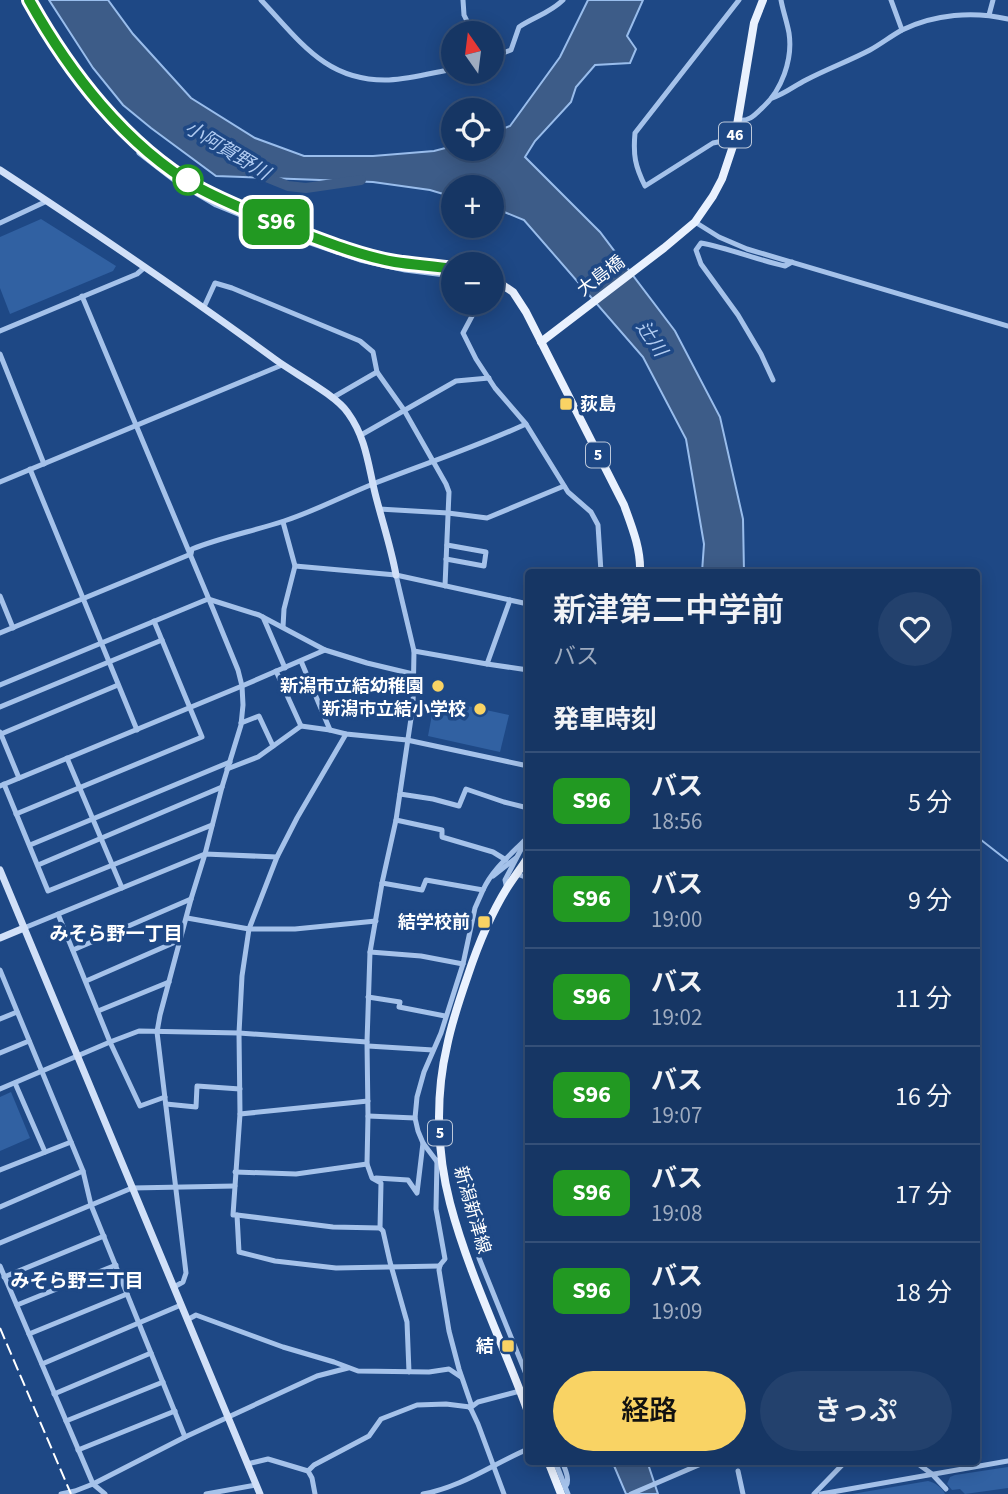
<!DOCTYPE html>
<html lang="ja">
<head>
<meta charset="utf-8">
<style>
  body { margin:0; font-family:"Source Sans 3","Noto Sans JP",sans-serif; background:#23416d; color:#f1f3f6; height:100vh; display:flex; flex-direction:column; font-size:26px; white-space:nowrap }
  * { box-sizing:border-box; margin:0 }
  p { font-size:23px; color:#9eabbf }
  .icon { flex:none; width:38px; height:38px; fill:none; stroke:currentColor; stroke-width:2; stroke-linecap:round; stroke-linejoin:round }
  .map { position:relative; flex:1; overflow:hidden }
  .drawer { position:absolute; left:525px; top:569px; width:455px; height:896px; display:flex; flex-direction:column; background:#163664; border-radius:7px; box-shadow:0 4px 18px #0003,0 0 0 2px #355078 }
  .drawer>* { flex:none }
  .badge { padding:0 14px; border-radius:10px; font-size:24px; line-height:46px }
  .needle { width:46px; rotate:346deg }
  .controls { position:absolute; left:441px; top:21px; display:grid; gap:14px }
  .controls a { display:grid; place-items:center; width:63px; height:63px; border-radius:50%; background:#163664; box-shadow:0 4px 18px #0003,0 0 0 2px #355078; font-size:35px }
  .map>.badge { position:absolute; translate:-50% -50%; box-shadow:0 0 0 4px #fff }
  h2 { padding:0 28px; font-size:26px; line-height:63px }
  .round { display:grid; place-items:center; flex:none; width:74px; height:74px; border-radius:37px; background:#23416d }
  .summary { display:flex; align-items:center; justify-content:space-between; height:119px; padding:0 28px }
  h1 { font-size:33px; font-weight:600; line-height:52px }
  .button { display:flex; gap:14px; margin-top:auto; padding:14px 28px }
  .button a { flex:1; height:80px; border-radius:42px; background:#f9d364; color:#111; font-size:28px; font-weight:600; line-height:80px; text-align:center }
  .button a+a { background:#23416d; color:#f1f3f6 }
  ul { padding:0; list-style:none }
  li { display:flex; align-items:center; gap:21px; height:98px; padding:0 28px; border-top:2px solid #355078 }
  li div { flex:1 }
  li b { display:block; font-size:26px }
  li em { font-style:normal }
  li .badge { min-width:77px; font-weight:700; text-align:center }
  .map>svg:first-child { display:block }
  .green { fill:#3161a2 }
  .water { fill:#3d5c88; stroke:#99bdec; stroke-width:2 }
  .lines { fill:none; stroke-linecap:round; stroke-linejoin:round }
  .stream { stroke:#99bdec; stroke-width:2 }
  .river { stroke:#3d5c88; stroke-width:10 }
  .street { stroke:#a5c2ea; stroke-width:5 }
  .secondary { stroke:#d1e0f8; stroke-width:7 }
  .primary { stroke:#e9f1fe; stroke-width:8 }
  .rail { stroke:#fff; stroke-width:2; stroke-dasharray:12 5; stroke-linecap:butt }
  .line-casing { stroke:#fff; stroke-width:16 }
  .line { stroke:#292; stroke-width:10 }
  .stop-dot { fill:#fff; stroke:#292; stroke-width:3.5 }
  .poi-dot { fill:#f9d364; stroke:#1e4885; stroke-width:2.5 }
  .labels { text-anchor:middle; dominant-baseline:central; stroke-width:7; stroke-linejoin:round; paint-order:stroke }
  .shield { fill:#1e4885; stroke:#bcc8da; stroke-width:2 }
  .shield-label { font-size:16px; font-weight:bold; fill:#fff }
  .street-label { font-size:18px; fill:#fff; stroke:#1e4885 }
  .poi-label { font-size:18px; font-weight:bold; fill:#fff; stroke:#1e4885; text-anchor:end }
  .water-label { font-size:19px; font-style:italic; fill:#b1ccf2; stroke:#1e4885 }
  .neighbourhood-label { font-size:19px; font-weight:bold; fill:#fff; stroke:#1e4885 }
</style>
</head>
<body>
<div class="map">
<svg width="1008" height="1494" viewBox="0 0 1008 1494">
  <rect width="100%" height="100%" fill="#1e4885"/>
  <g class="green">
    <polygon points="41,219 116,266 113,271 10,314 0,288 0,237"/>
    <polygon points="435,699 509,715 500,752 428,736"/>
    <polygon points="11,1092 30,1138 0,1151 0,1097"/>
    <polygon points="1008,1467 1008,1488 965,1494 960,1489 952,1490 947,1484 950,1477 955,1475"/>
    <path d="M928 1481C935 1482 943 1489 945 1494H852Z"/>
  </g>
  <g class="water">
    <polygon points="49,0 108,0 133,34 191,98 255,138 304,156 373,156 434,151 453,146 453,149 492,149 492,133 510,126 560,57 588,0 643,0 627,36 636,49 630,63 595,65 576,87 571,102 535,141 525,157 600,232 675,331 720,417 743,519 744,572 702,572 704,544 686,439 643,357 524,220 492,207 492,187 453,187 453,197 430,190 373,182 216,176 151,128 123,105 93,68"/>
    <polygon points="612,1461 647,1461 658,1494 626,1494"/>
  </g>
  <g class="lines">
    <polyline class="stream" points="976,836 1008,861"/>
    <polyline class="river" points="254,172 288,186 306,188 361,180"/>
    <g class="street">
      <path d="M261 0C300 41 326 82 389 80 410 79 432 73 453 69"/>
      <polyline points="463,0 464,15 470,27"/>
      <polyline points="891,0 902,30"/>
      <polyline points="989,15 993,0"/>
      <path d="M492 57 511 50 519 27C534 17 550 13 563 0"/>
      <path d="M772 98C785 94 794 86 806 80 827 69 849 61 870 50 881 44 891 36 902 30 935 14 973 11 1008 19"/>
      <path d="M737 120C748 122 754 116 761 109 782 91 793 59 789 33 787 22 783 11 781 0"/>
      <path d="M734 143 728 140 713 143 645 186C635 166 633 155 635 133L739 0"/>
      <polyline points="139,153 174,180 216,205 307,242 360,260 405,270 453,276"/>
      <polyline points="695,222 719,237 747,249 1008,326"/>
      <polyline points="0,223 47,201"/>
      <polyline points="82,296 213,609 238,670 242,686 243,705 241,725 222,787 205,854 191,899 160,1015 157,1032 186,1273 183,1282 174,1287"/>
      <polyline points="479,303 463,333 476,359 495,388 526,424 568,492 591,512 598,525 601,572"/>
      <polyline points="204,307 215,283 232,288 360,341 373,352 377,372 404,410 446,484 449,492 445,586"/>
      <polyline points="0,331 137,274 145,267"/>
      <polyline points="0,354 44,464"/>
      <path d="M773 380 761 354 738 315 701 264 696 250 701 243C729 248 757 260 785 266L792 262"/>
      <polyline points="332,398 377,372"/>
      <polyline points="361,435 456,381 489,378"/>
      <polyline points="30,469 137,730"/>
      <polyline points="0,482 282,365"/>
      <polyline points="379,509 448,513 487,518 564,486"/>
      <polyline points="283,522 295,566 284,609 283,627"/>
      <polyline points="446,559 484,566 486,552 447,545"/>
      <polyline points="295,566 396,575 528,604"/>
      <polyline points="396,575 414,651 413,705 396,820 382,883 370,952 367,1042 368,1116 367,1164 372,1178 381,1183 380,1228 383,1231 390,1262 407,1322 409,1372"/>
      <polyline points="0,596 13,628"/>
      <polyline points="263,617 285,668"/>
      <path d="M0 633 191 554 192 549C222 537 254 531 284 521 315 511 343 496 373 484 424 464 476 447 526 424"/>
      <polyline points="414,651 487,664 510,600"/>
      <polyline points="301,661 330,730"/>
      <polyline points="487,664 528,670"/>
      <polyline points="276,671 301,726"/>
      <polyline points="0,685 208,599 259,615 325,650 367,663 413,674"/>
      <polyline points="0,707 162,640"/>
      <polyline points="241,723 259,716 273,746"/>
      <polyline points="0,732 19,778"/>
      <polyline points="1,734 118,685"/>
      <polyline points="346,734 297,818 277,857 249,929 242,976 239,1033 240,1114 233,1215 237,1215 239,1252 275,1261 336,1268 440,1266"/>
      <polyline points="67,758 122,888"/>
      <polyline points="227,769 258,757 301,726 330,730 346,734 407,740 528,766"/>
      <polyline points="4,784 48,891 212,825"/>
      <polyline points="0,786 242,686 325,650"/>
      <polyline points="400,794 433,799 459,806 466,789 504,802 528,808"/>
      <polyline points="16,814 202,737 154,621"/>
      <polyline points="396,820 442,830 442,837 493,852 506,860"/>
      <polyline points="30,845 230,762"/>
      <polyline points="38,865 222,787"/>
      <polyline points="517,874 528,878"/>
      <polyline points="493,876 516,858"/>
      <path d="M382 883 422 890 426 880 483 890C492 870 509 856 525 840"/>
      <polyline points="507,889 505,880 528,836"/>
      <polyline points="58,914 110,1042 140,1106 165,1097"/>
      <polyline points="187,918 249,929 295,929 376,921"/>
      <polyline points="24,928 205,854 277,857"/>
      <polyline points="73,950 191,899"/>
      <polyline points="370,952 421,956 463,964"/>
      <polyline points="0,970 83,1171 91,1205 185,1437"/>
      <polyline points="86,981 180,940"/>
      <polyline points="368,997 400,1002 399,1007 445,1016"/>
      <polyline points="98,1011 169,982"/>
      <polyline points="0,1019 17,1012"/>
      <polyline points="368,1046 433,1050"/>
      <polyline points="0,1053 29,1041"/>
      <polyline points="15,1083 45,1152"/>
      <polyline points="0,1089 110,1042 139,1031 239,1033 367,1042"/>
      <polyline points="166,1104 196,1107 197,1086 240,1089"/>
      <polyline points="240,1114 368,1101"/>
      <polyline points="368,1116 415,1118"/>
      <polyline points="437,1160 436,1209 445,1259 440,1265 439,1270 449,1331 459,1369 471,1404 470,1407 478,1424 504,1494"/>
      <polyline points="438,1163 423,1143 418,1131 415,1118 417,1097 424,1072 441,1033 463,964 475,908 483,890"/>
      <polyline points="0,1170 71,1142"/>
      <polyline points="235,1172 296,1174 367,1164"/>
      <polyline points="376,1178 408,1180 417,1193 423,1143"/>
      <polyline points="0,1207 83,1171"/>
      <polyline points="237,1215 333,1227 380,1228"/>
      <polyline points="0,1243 132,1188 235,1186"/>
      <polyline points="479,1258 528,1379"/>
      <polyline points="0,1266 93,1484 105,1494"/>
      <polyline points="4,1277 104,1236"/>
      <polyline points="17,1305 116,1265"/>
      <polyline points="187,1320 196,1315 283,1347 334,1362 358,1371 429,1372 449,1369 461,1377"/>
      <polyline points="29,1334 127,1294"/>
      <polyline points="42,1364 181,1305"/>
      <polyline points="54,1394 151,1353"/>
      <polyline points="470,1408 478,1402 520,1391"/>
      <polyline points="66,1421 163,1382"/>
      <polyline points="78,1450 175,1411"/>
      <polyline points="555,1461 568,1494"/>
      <path d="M562 1461C565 1469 571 1481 565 1487"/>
      <polyline points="914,1461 932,1474 946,1489"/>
      <polyline points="247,1464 268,1459 308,1471 312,1478 315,1494"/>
      <polyline points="308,1471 314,1465 369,1436 381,1419 417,1405 446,1404 470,1407"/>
      <polyline points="738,1471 743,1494"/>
      <polyline points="61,1494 75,1491 93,1484 185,1437 317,1376 348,1368"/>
      <polyline points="206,1494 256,1485"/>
      <path d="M423 1494C462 1487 493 1464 528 1449"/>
      <polyline points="631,1494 708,1461"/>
      <polyline points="814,1494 846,1461"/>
      <polyline points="821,1494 1008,1461"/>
    </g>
    <g class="secondary">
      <path d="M0 170C93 231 186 294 276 360 295 374 336 395 348 413 366 438 368 464 375 493 382 521 391 547 396 575"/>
      <polyline points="0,870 260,1494"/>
      <polyline points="0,938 24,928"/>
    </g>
    <g class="primary">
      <path d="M29 0C69 73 124 144 197 187 228 204 262 217 294 230 325 241 363 256 395 262 414 265 434 266 453 269"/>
      <path d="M492 278 513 292 526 312 624 505C632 527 641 549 640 572"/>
      <polyline points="541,342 664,248 695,222 713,196 722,179 734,143 754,23 763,0"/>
      <path d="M528 857C522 867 514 877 507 888 491 914 478 945 468 975 460 998 452 1021 447 1046 435 1097 437 1153 450 1203 469 1275 503 1343 528 1412"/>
      <polyline points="548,1461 561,1494"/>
    </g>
    <polyline class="rail" points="0,1328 71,1494"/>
  </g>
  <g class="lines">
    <defs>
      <path id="line" d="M29 0C69 72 125 145 197 187 226 203 258 215 289 228 323 241 360 256 395 262 414 265 434 266 453 269"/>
    </defs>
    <use href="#line" class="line-casing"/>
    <use href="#line" class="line"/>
  </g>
  <circle class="stop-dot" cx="188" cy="180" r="14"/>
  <g class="poi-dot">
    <rect x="559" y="397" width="14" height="14" rx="3.5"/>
    <circle cx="438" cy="686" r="7"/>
    <circle cx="480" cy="709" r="7"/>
    <rect x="477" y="915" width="14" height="14" rx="3.5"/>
    <rect x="501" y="1339" width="14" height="14" rx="3.5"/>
  </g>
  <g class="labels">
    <g class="shield">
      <rect x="719" y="122.5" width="32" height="25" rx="5"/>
      <rect x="586" y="442.5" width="24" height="25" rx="5"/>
      <rect x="428" y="1120.5" width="24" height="25" rx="5"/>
    </g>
    <g class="shield-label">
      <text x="735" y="135">46</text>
      <text x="598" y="455">5</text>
      <text x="440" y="1133">5</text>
    </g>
    <g class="street-label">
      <text transform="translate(601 276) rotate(-37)">大島橋</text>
      <text transform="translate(472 1210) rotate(74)">新潟新津線</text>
    </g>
    <g class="poi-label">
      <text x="580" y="404" text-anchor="start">荻島</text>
      <text x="424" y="686">新潟市立結幼稚園</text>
      <text x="466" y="709">新潟市立結小学校</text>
      <text x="470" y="922">結学校前</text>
      <text x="494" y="1346">結</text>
    </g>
    <g class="water-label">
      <text transform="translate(227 151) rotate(31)">小阿賀野川</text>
      <text transform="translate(651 339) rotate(56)">辻川</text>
    </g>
    <g class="neighbourhood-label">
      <text x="116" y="934">みそら野一丁目</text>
      <text x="77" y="1281">みそら野三丁目</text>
    </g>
  </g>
</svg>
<div class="controls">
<a><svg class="needle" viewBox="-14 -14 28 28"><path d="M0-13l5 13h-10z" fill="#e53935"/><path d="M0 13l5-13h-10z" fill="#9eabbf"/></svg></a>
<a><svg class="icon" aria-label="locate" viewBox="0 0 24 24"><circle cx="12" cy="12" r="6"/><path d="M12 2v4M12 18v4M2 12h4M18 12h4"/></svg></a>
<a>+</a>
<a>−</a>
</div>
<b class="badge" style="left:276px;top:222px;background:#292;color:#fff">S96</b>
<section class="drawer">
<div class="summary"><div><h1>新津第二中学前</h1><p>バス</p></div><a class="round"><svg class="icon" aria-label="heart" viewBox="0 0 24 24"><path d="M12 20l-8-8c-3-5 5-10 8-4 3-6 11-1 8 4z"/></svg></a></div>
<h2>発車時刻</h2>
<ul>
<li><span class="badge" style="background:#292;color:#fff">S96</span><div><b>バス</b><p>18:56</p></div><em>5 分</em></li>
<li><span class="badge" style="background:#292;color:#fff">S96</span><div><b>バス</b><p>19:00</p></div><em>9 分</em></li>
<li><span class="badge" style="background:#292;color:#fff">S96</span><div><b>バス</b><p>19:02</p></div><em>11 分</em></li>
<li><span class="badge" style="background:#292;color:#fff">S96</span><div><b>バス</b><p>19:07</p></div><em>16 分</em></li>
<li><span class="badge" style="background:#292;color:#fff">S96</span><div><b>バス</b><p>19:08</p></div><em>17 分</em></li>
<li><span class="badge" style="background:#292;color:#fff">S96</span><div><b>バス</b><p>19:09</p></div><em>18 分</em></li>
</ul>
<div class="button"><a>経路</a><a>きっぷ</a></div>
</section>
</div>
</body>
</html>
